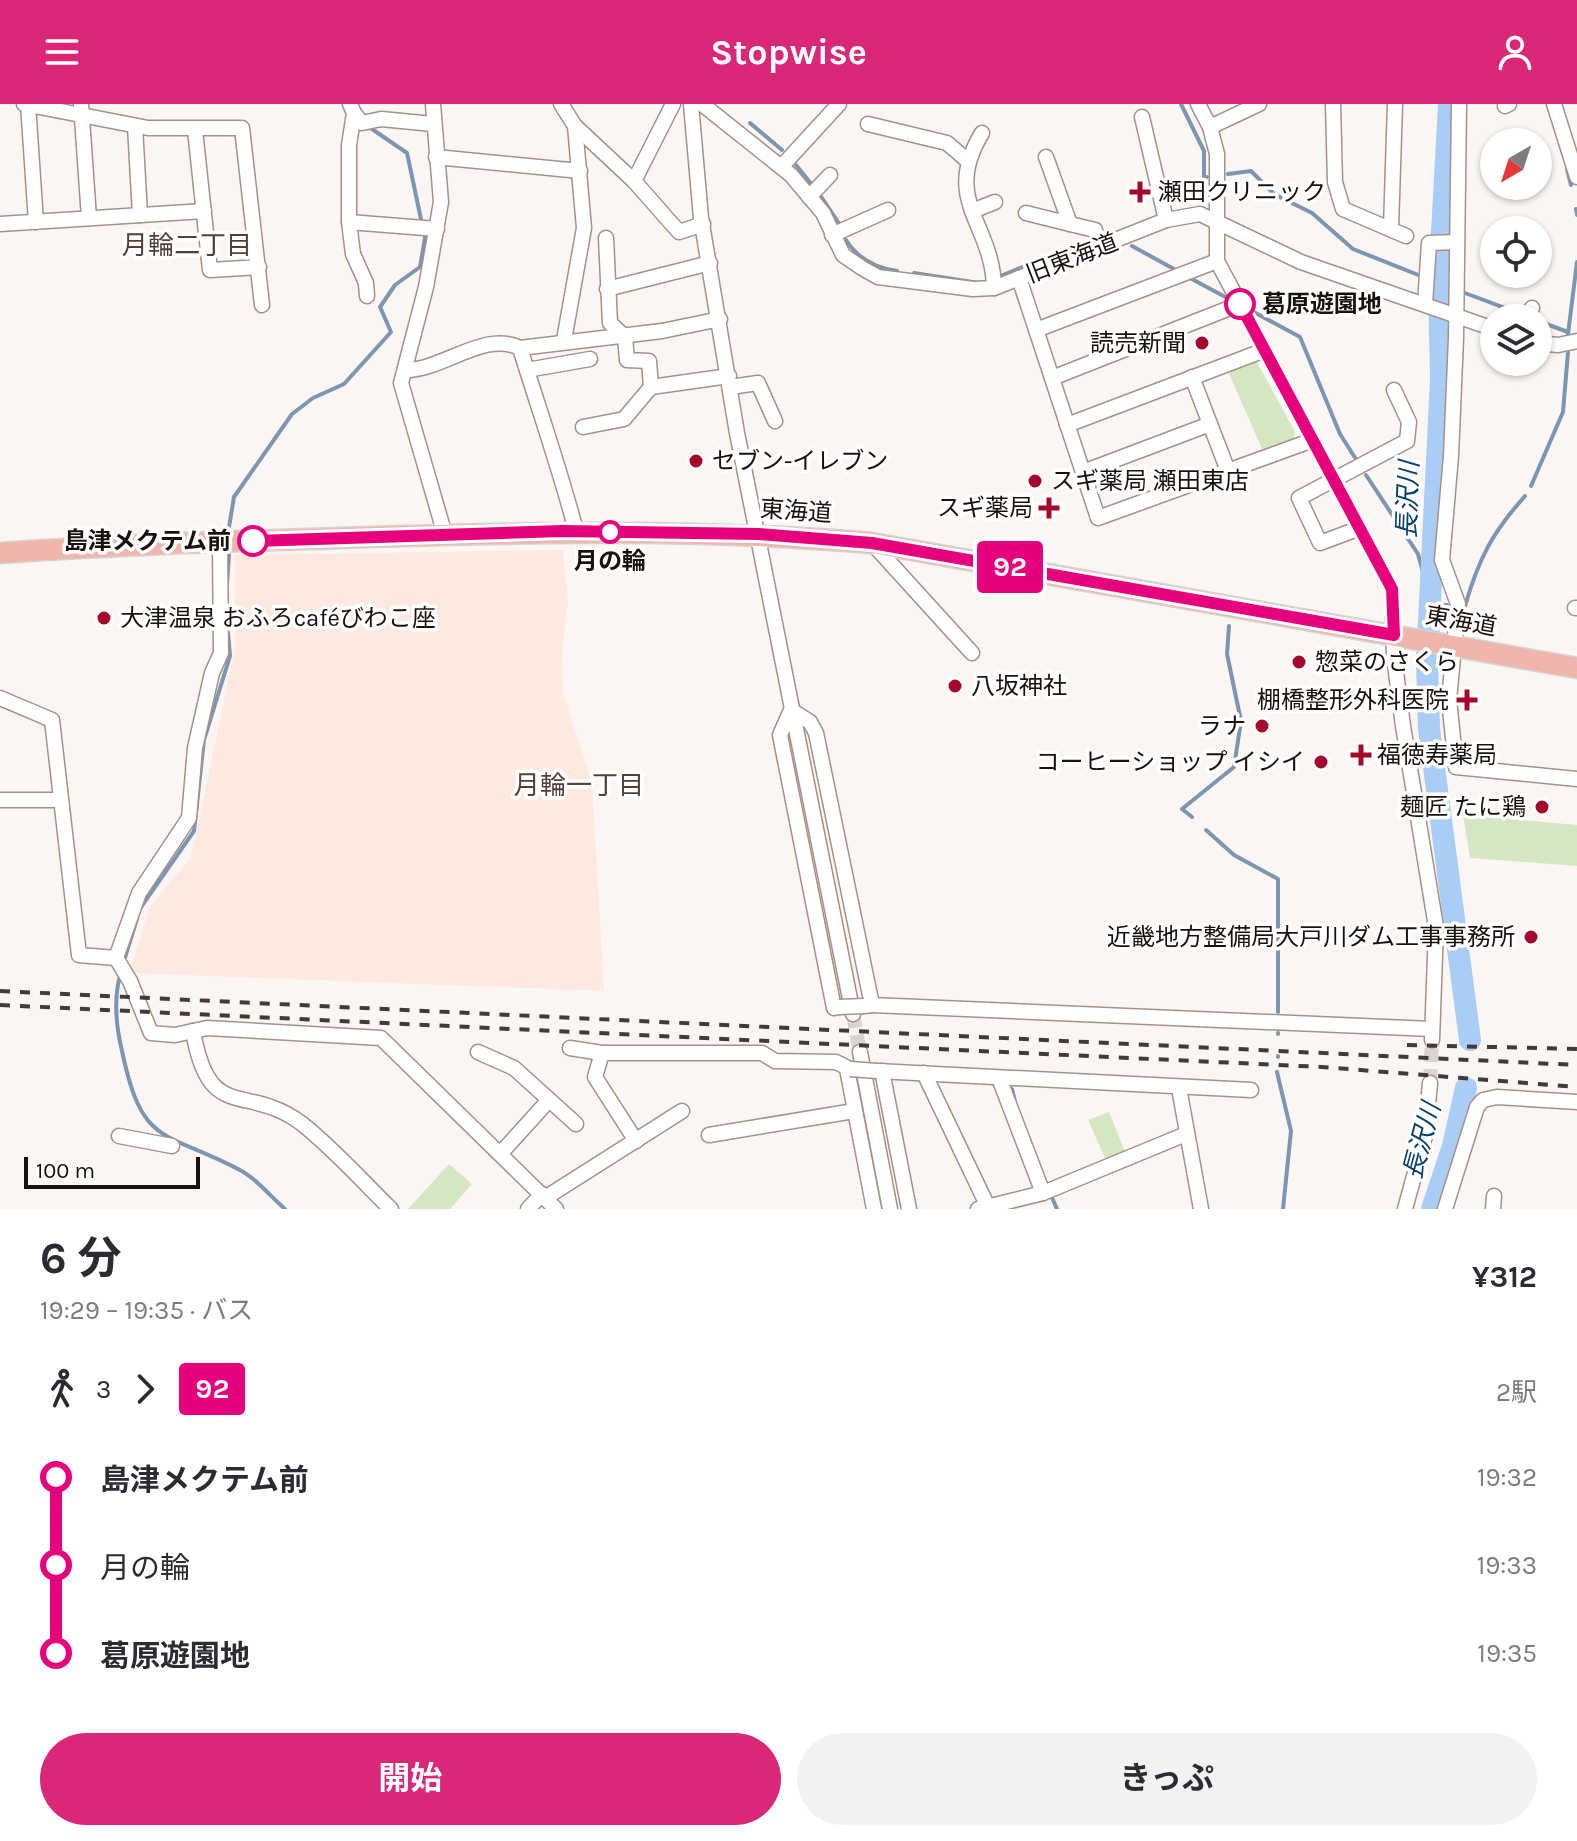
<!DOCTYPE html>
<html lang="ja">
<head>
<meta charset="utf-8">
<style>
  body { margin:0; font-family:Karla,"Noto Sans JP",sans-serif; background:#f2f2f3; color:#2b2b33; height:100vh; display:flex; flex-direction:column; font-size:30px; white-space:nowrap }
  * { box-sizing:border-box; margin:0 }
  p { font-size:26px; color:#7c7c81 }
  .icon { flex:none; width:44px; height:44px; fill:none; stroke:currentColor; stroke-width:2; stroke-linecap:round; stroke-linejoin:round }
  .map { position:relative; height:1105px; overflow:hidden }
  .side { display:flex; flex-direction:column; background:#fff; flex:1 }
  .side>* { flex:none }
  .badge { padding:0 16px; border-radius:6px; font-size:28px; line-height:52px }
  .needle { width:52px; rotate:219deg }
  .tools { position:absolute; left:1480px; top:24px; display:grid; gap:16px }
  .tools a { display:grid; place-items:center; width:72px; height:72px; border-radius:50%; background:#fff; box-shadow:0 2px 6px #0004; font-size:40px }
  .scale { position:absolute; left:24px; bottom:20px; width:176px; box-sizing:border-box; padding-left:8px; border:4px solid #19110d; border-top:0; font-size:22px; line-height:28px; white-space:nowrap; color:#19110d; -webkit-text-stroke:6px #fff; paint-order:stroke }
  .map>.badge { position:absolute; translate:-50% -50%; box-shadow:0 0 0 4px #fff }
  .legs { display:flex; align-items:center; gap:12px; height:88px; padding:0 40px; font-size:26px }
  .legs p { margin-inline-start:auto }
  .overview { display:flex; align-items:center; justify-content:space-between; height:136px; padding:0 40px }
  h1 { font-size:44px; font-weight:700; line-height:60px }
  .cta { display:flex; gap:16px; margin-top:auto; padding:16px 40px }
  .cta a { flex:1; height:92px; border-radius:48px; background:#db2777; color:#fff; font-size:32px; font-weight:700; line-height:92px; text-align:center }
  .cta a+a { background:#f2f2f3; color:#2b2b33 }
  ul { padding:0 40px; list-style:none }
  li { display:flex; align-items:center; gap:28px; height:88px; font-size:30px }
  li i { display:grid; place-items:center; width:12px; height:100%; margin:0 10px; background:currentColor }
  li i::after { content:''; width:20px; height:20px; margin:-10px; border:6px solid; border-radius:50%; background:#fff }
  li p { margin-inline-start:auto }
  li:first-child i { background:linear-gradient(#0000 50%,currentColor 0) }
  li:last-child i { background:linear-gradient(currentColor 50%,#0000 0) }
  header { display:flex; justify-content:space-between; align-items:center; height:104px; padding:0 40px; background:#db2777; color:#fff; font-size:36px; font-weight:700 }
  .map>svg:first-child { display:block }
  .built { fill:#fee9e1 }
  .green { fill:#d5e7c2 }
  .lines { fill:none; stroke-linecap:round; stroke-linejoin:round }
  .stream { stroke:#7e95af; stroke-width:4 }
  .river { stroke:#a9cdf4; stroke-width:22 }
  .minor-tunnel { stroke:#d9d4d1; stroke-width:14; stroke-dasharray:14 7; stroke-linecap:butt }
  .minor-casing { stroke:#a89087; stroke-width:17 }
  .highway-casing { stroke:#d6d4d3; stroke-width:23 }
  .minor { stroke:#fff; stroke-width:14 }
  .highway { stroke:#eeb6ac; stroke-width:20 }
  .rail { stroke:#413a36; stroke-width:4; stroke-dasharray:10 10; stroke-linecap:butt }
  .minor-bridge-casing { stroke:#a89087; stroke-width:17; stroke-linecap:butt }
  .minor-bridge { stroke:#fff; stroke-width:14 }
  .line-1-casing { stroke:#fff; stroke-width:18 }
  .line-1 { stroke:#e6007e; stroke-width:12 }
  .poi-dot { fill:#a4062c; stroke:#fff; stroke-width:3 }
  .stop-1-dot { fill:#fff; stroke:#e6007e; stroke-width:4 }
  .labels { text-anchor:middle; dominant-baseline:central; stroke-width:7; stroke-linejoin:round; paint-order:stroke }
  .poi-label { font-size:24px; fill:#19110d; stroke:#fff; text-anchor:start }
  .street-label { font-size:24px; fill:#19110d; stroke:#fff }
  .stop-label { font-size:24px; font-weight:bold; fill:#19110d; stroke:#fff; text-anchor:start }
  .neighbourhood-label { font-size:26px; fill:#543f37; stroke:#fff }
  .water-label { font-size:26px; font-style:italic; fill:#08406f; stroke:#fff }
</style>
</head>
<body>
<header><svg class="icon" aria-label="menu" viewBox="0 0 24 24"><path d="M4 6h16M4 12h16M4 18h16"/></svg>Stopwise<svg class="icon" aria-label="person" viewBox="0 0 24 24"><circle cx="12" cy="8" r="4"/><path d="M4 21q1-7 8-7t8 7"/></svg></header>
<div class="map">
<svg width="1577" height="1105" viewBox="0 0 1577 1105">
  <rect width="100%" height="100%" fill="#fbf6f4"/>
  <polygon class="built" points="563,446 568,497 562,546 563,589 592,678 604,887 129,869 150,803 191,754 235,544 235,451"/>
  <g class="green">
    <polygon points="1251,255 1257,258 1295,328 1294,334 1262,345 1227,265"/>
    <polygon points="1463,711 1577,721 1577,762 1470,754"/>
    <polygon points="1109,1008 1125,1048 1106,1056 1088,1016"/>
    <polygon points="449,1060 472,1080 450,1105 408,1105"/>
  </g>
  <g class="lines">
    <g class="stream">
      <polyline points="1181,0 1204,47 1204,73 1207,73"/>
      <polyline points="750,19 782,46"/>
      <polyline points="369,23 407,49 422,120"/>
      <polyline points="796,61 813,82"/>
      <polyline points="1567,65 1571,81"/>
      <polyline points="1228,70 1251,67 1274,90 1312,109 1353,145 1446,182"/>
      <polyline points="820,91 840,121"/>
      <polyline points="1576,105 1577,111"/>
      <polyline points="1105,132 1112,129"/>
      <path d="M846 136C858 155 875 164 897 167"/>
      <polyline points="1132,142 1174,165"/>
      <polyline points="1055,150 1091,136"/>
      <polyline points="914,169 979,179"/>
      <polyline points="1003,171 1045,154"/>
      <polyline points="1190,174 1229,195"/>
      <polyline points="1465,189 1526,212"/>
      <polyline points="1250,206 1300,233 1340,330 1359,360"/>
      <polyline points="1538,217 1568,228"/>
      <polyline points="1568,230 1577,158"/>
      <polyline points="1366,371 1418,450 1431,497"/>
      <polyline points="1531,382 1563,308 1568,248"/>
      <polyline points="229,423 234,393 292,310 313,294 344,280 391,228 380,203 395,181 420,163 426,128"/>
      <polyline points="227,480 229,451"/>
      <polyline points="1430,501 1447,501"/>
      <path d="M1465 502C1479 454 1492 429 1525 392"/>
      <polyline points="1192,713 1182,705 1234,663 1241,617 1227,550 1229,522"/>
      <polyline points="1206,726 1234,751 1278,775 1278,908"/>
      <polyline points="141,803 194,727 204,636 230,552 228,529"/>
      <polyline points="123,860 137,815"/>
      <path d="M121 868C113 894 116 922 122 947 142 1042 162 1026 238 1065 256 1074 270 1092 285 1105"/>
      <polyline points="1278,930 1278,929"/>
      <polyline points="1278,952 1278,953"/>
      <polyline points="1277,968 1291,1027 1283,1105"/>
      <polyline points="1012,985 1015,998"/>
      <polyline points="1050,1089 1057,1105"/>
    </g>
    <g class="river">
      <polyline points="1449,0 1439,184 1441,275 1427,558 1429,625 1470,936"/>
      <polyline points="1432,1105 1453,1042 1466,984"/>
    </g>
    <g class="minor-tunnel">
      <polyline points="853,910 860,948"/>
      <polyline points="1430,979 1432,936"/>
    </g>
    <defs>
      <g id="minor">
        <polyline points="24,0 148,24 242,24 262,201"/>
        <polyline points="28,0 36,118"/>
        <polyline points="81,0 89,114"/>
        <polyline points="350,0 354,9 349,41 349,118 353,150 366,179 367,192"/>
        <polyline points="433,0 441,98 426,183 401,279 445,431"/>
        <polyline points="561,0 575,22 634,77 679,128 703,120"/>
        <polyline points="691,0 701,114 737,329 853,910"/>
        <polyline points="702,0 791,71 823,109 843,151 862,164 878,173 973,185 994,184 1166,116 1200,110 1301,158 1494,225"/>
        <polyline points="1198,0 1210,23 1217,50 1217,157 1392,485 1394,553 1403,622 1436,823 1432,936"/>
        <polyline points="1333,0 1335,78 1343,105 1406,132"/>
        <polyline points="1459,0 1456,234 1451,352 1442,456 1458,500 1449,596 1456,663 1577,675"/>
        <polyline points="1554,0 1577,73"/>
        <polyline points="1505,2 1509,0"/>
        <polyline points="354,9 362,19 381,15 433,20"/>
        <polyline points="1142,13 1166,116"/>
        <polyline points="868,20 947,39 968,57"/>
        <polyline points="135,22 140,111"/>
        <polyline points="1210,23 1259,0"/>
        <polyline points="195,26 210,166 259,163"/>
        <path d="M982 29C941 97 993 119 994 184"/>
        <polyline points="436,53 580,67"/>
        <polyline points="1046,53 1070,120 1095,126 1100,144"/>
        <polyline points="782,62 839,0"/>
        <polyline points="634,77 673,0"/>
        <polyline points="809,93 830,71"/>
        <polyline points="972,107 995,98"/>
        <polyline points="1026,109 1070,120"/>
        <polyline points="349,118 437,125"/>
        <polyline points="0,120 204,107"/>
        <polyline points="1391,124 1395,0"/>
        <polyline points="832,131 888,106"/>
        <polyline points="606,134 610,219 625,233 627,256 649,257 651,283 729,272"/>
        <polyline points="1019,174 1098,414 1313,336"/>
        <polyline points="607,185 710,159"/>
        <polyline points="1425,200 1429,139 1456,138"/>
        <polyline points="1529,214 1532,204"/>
        <polyline points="1036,226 1217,157"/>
        <polyline points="564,236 584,124 575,22"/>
        <polyline points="1538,239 1558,241 1577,237"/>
        <path d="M520 244C539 306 560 365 576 427"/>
        <path d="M406 266C443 266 485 226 520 244L662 227 720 215"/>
        <polyline points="527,266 590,255"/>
        <polyline points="1192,273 1228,367"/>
        <polyline points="1052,274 1240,200"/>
        <polyline points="730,283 758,279 775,317"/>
        <polyline points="1067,321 1265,246"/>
        <polyline points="583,323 624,315 651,283"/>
        <polyline points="1083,368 1210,320"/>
        <polyline points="1360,424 1320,439 1299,394 1407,337 1409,318 1394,286"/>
        <polyline points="872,439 972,549"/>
        <polyline points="1575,504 1577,504"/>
        <polyline points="0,594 52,616 79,851 116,854 130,877 151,929 175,931 207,924 381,934 556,1105"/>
        <polyline points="0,696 60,696"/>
        <polyline points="116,854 139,789 189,714 195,644 212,569 221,549 220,438"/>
        <polyline points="872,901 1432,925"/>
        <polyline points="839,903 834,904 780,631 791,606 810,618 816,629 872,901 864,902"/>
        <path d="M193 927C209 1021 246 978 301 1019 333 1044 362 1077 391 1105"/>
        <polyline points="570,944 602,949 762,949 775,957 836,958 850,965"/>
        <polyline points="478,948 514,964 576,1020"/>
        <polyline points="860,948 890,1105"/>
        <polyline points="602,949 595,973 636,1037"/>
        <polyline points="847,965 874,1105"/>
        <polyline points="877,967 1251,986"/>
        <polyline points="882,967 909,1105"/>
        <polyline points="924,969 989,1105"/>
        <polyline points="999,974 1043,1089"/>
        <polyline points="1179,984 1201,1105"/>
        <polyline points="709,1031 854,1007"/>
        <polyline points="119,1032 172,1042"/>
        <polyline points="501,1049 549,996"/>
        <polyline points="545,1094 682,1007"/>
        <polyline points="528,1105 542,1090"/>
        <polyline points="978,1105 1043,1089 1186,1030"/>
        <polyline points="1405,1105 1425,1032 1430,979"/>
        <polyline points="1445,1105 1477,1003 1483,996 1497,993 1577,998"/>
        <polyline points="1493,1105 1494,1092"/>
      </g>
      <path id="highway" d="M0 449C123 440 246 437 369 433 537 428 704 425 872 439L1577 564"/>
    </defs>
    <use href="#minor" class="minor-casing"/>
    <use href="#highway" class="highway-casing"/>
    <use href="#minor" class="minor"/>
    <use href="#highway" class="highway"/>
    <g class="rail">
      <polyline points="0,887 1577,961"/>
      <polyline points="0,901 1322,963 1577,983"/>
      <polyline points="1407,941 1577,945"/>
    </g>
    <defs>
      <g id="minor-bridge">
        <polyline points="839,903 864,902"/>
        <polyline points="850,965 877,967"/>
      </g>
    </defs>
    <use href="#minor-bridge" class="minor-bridge-casing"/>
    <use href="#minor-bridge" class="minor-bridge"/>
  </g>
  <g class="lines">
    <defs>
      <polyline id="line-1" points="253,437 562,427 759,430 872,439 1394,531 1392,485 1240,200"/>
    </defs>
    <use href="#line-1" class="line-1-casing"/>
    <use href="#line-1" class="line-1"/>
  </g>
  <g class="poi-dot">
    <path d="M1136 76h8v8h8v8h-8v8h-8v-8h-8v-8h8z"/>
    <circle cx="1202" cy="239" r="8"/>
    <circle cx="696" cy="357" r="8"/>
    <circle cx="1035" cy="377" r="8"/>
    <path d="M1045 392h8v8h8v8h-8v8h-8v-8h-8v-8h8z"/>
    <circle cx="104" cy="514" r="8"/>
    <circle cx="1299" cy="558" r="8"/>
    <circle cx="955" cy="582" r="8"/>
    <path d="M1463 584h8v8h8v8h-8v8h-8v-8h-8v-8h8z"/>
    <circle cx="1262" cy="622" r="8"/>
    <path d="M1357 639h8v8h8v8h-8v8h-8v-8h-8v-8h8z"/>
    <circle cx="1321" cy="658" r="8"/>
    <circle cx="1542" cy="703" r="8"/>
    <circle cx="1531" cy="833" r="8"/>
  </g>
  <g class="stop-1-dot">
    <circle cx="1240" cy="200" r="14"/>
    <circle cx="610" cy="428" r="10"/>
    <circle cx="253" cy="437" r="14"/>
  </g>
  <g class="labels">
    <g class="poi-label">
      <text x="1158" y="88">瀬田クリニック</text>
      <text x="1186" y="239" text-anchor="end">読売新聞</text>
      <text x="712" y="357">セブン-イレブン</text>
      <text x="1051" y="377">スギ薬局 瀬田東店</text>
      <text x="1033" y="404" text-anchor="end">スギ薬局</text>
      <text x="120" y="514">大津温泉 おふろcaféびわこ座</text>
      <text x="1315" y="558">惣菜のさくら</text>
      <text x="971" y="582">八坂神社</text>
      <text x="1449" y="596" text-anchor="end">棚橋整形外科医院</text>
      <text x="1246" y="622" text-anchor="end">ラナ</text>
      <text x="1377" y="651">福徳寿薬局</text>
      <text x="1305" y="658" text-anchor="end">コーヒーショップ イシイ</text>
      <text x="1526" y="703" text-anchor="end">麺匠 たに鶏</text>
      <text x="1515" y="833" text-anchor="end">近畿地方整備局大戸川ダム工事事務所</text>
    </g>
    <g class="street-label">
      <text transform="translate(1072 154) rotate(-21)">旧東海道</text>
      <text transform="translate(796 407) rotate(4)">東海道</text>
      <text transform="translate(1461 517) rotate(10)">東海道</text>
    </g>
    <g class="stop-label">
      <text x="1262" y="200">葛原遊園地</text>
      <text x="231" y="437" text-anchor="end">島津メクテム前</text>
      <text x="610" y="457" text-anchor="middle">月の輪</text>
    </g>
    <g class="neighbourhood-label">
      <text x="187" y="141">月輪二丁目</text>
      <text x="579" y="681">月輪一丁目</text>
    </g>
    <g class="water-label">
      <text transform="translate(1408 396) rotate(-88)">長沢川</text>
      <text transform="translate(1422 1037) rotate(-75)">長沢川</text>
    </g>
  </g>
</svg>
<div class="tools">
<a><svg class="needle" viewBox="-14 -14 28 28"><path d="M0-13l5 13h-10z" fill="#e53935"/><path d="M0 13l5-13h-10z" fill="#7c7c81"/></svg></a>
<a><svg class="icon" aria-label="locate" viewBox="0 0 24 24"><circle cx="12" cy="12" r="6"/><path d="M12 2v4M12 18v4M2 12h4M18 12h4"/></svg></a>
<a><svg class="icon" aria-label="layers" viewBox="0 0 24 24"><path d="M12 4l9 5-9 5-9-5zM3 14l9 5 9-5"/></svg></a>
</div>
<div class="scale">100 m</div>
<b class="badge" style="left:1010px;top:463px;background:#e6007e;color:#fff">92</b>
</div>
<section class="side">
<div class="overview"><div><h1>6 分</h1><p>19:29 – 19:35 · バス</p></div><b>¥312</b></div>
<div class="legs"><svg class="icon" aria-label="walk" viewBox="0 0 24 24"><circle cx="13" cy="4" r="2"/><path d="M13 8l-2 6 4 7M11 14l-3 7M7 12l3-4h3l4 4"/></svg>3<svg class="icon" aria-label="forward" viewBox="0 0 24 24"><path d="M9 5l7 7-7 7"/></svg><b class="badge" style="background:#e6007e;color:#fff">92</b><p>2駅</p></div>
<ul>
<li><i style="color:#e6007e"></i><b>島津メクテム前</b><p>19:32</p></li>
<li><i style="color:#e6007e"></i><span>月の輪</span><p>19:33</p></li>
<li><i style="color:#e6007e"></i><b>葛原遊園地</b><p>19:35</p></li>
</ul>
<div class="cta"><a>開始</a><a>きっぷ</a></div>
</section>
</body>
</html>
